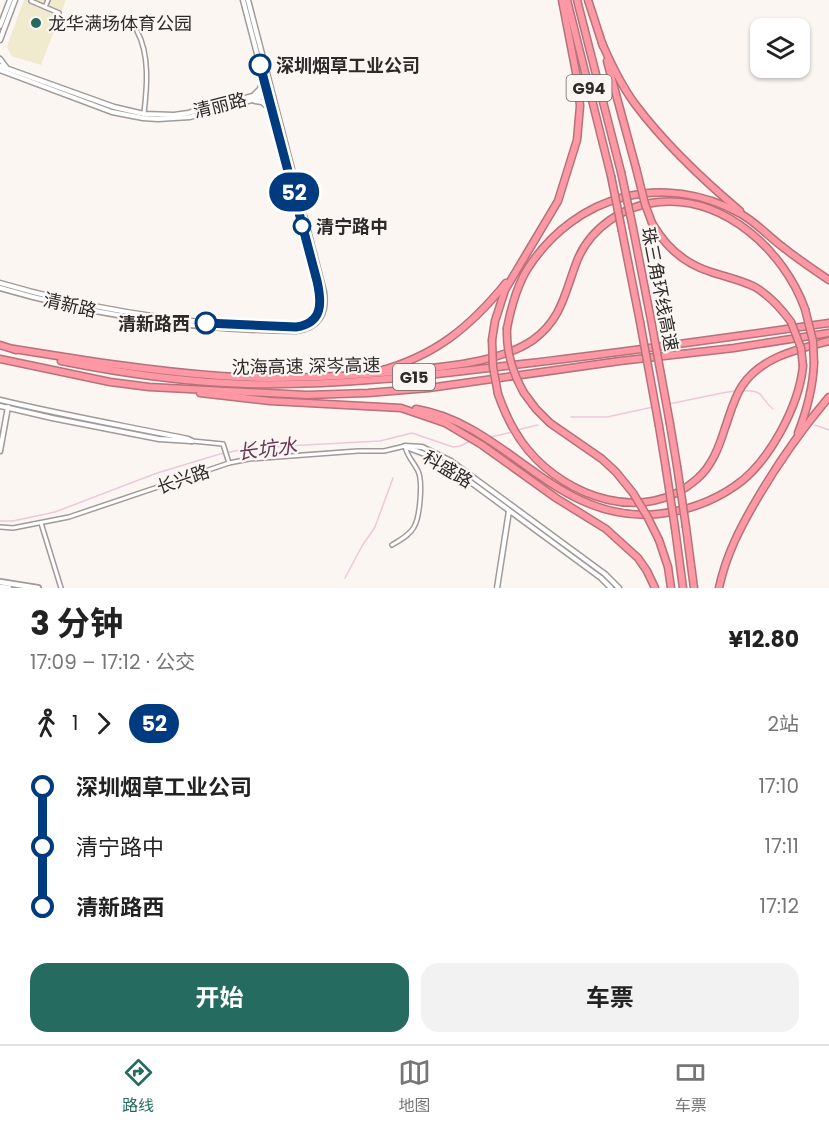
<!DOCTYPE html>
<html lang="zh">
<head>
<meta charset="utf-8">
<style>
  body { margin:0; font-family:Poppins,"Noto Sans SC",sans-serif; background:#f2f2f2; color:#222; height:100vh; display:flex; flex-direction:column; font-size:22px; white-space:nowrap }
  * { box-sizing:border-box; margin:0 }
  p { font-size:20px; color:#767676 }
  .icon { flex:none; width:33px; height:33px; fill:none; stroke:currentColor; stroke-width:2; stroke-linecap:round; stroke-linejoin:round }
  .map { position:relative; height:588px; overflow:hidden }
  .details { display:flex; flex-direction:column; background:#fff; flex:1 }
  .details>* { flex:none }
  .badge { padding:0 12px; border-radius:20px; font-size:21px; line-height:39px }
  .buttons { position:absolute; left:750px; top:18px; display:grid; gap:12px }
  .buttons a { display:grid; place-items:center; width:60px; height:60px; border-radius:12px; background:#fff; box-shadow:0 2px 4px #0004; font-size:30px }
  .map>.badge { position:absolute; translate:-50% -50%; box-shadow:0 0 0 3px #fff }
  .legs { display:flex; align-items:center; gap:9px; height:66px; padding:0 30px; font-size:20px }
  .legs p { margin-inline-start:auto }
  .summary { display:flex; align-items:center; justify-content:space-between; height:102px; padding:0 30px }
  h1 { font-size:33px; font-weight:700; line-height:45px }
  .action { display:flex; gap:12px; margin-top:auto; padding:12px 30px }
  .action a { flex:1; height:69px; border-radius:18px; background:#256b5f; color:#fff; font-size:24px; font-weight:700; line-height:69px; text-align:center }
  .action a+a { background:#f2f2f2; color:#222 }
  ul { padding:0 30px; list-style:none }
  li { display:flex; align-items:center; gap:21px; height:60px; font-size:22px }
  li i { display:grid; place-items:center; width:9px; height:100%; margin:0 8px; background:currentColor }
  li i::after { content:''; width:15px; height:15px; margin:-8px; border:4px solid; border-radius:50%; background:#fff }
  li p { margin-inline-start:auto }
  li:first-child i { background:linear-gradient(#0000 50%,currentColor 0) }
  li:last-child i { background:linear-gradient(currentColor 50%,#0000 0) }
  .dock { display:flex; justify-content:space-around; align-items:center; height:84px; border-top:2px solid #e0e0e0; background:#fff; font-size:16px; color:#767676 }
  .dock a { display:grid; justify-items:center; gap:3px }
  .dock .on { color:#256b5f }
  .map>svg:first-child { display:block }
  .green { fill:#f0eacf }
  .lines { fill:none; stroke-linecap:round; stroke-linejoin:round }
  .stream { stroke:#ebc9db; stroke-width:1.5 }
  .minor-casing { stroke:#a19a98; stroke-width:6 }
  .tertiary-casing { stroke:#a19a98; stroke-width:7 }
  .secondary-casing { stroke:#a19a98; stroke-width:8 }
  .motorway-casing { stroke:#b47279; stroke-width:9 }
  .minor { stroke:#fff; stroke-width:3 }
  .tertiary { stroke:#fff; stroke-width:4 }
  .secondary { stroke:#fff; stroke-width:4.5 }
  .motorway { stroke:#fd98a4; stroke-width:6 }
  .motorway-bridge-casing { stroke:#b47279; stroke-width:9; stroke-linecap:butt }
  .motorway-bridge { stroke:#fd98a4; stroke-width:6 }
  .line-1-casing { stroke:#fff; stroke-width:14 }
  .line-1 { stroke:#003b80; stroke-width:9 }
  .poi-dot { fill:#256b5f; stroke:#fcf6f3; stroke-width:2 }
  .stop-1-dot { fill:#fff; stroke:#003b80; stroke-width:3 }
  .labels { text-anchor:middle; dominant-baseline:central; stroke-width:4.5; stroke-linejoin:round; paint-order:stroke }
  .shield { fill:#fcf6f3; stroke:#6b6866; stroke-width:1.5 }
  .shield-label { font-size:16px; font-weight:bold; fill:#2d2b2a }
  .poi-label { font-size:18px; fill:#2d2b2a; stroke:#fcf6f3; text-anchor:start }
  .stop-label { font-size:18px; font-weight:bold; fill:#2d2b2a; stroke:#fcf6f3; text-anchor:start }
  .street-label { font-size:18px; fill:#2d2b2a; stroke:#fcf6f3 }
  .water-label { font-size:20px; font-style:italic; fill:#663853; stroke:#fcf6f3 }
</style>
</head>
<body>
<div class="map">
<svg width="829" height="588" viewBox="0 0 829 588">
  <rect width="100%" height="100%" fill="#fcf6f3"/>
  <polygon class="green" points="24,0 66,0 41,65 11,56 7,46"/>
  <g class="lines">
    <g class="stream">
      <path d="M743 391C765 389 760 399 773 409"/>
      <polyline points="669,404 722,393 735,391"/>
      <polyline points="571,417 607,417 653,407"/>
      <polyline points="815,425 829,430"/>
      <polyline points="517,430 538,425"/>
      <polyline points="491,437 512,432"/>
      <polyline points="0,521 13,521 55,512 157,473 220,454 250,448 380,441 412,433 453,447 460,446 471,441"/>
      <polyline points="345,578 362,546 375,527 393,478"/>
    </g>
    <defs>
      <g id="minor">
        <polyline points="31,1 59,13"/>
        <polyline points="45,7 48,0"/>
        <path d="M137 31C150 55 147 87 144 113"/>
        <polyline points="192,441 223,444 229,463"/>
        <polyline points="41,523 61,588"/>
        <path d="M0 527 13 528 69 517 229 463 249 459 358 451H384L405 446C407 457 414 462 418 471 423 481 420 517 414 527 410 535 400 540 392 545"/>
      </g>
      <g id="tertiary">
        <polyline points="0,26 10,0"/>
        <polyline points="0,40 15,0"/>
        <polyline points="0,59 6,67"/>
        <polyline points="0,66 114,107 144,114 174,115 188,113 268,92"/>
        <polyline points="0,70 112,112 143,118 158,119 190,117 270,95"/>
        <polyline points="255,94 260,89 263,80"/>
        <polyline points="255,101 262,102 271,110"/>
        <path d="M0 283C96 311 195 326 296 327 317 324 321 311 319 292L243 0"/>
        <path d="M0 288C96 316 196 330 296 331 319 328 327 314 324 292L248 0"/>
        <path d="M0 400C62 415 125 426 188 439L192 441"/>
        <polyline points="0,406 52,418 159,439 191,441"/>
        <polyline points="405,446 422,447 451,461 605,574 619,588"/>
        <polyline points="406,447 430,456 450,467 601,578 611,588"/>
        <polyline points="0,451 8,407"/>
        <polyline points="497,588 509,511"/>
      </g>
      <g id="secondary">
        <polyline points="0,582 38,588"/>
        <polyline points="0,587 9,588"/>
      </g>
      <g id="motorway">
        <polyline points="567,0 611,176"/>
        <polyline points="577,0 621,172"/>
        <polyline points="588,0 603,46"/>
        <path d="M602 43C611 64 621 85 635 104 665 144 702 179 740 211"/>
        <polyline points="607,61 636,168"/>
        <path d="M652 223C665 246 685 264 711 272 726 277 741 280 755 287 770 296 781 308 791 322"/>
        <polyline points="633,228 651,320"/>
        <polyline points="622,231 640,322"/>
        <path d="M507 328C511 308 517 285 528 268 576 194 664 171 741 214 757 223 769 237 784 248 798 259 814 270 829 280"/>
        <polyline points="492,340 495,321 505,290 558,201 577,140 580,106 578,83 562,0"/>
        <polyline points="0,345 16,350"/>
        <path d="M14 349C82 360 151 371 220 376 286 381 356 376 423 369 458 365 504 360 533 340 562 319 565 292 577 261 590 228 624 205 659 202 725 196 784 251 805 309"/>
        <polyline points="0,359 110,382 149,387 307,395 368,393 429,388 620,361 734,348 829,333"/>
        <path d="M61 361C121 373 184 382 246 384 336 386 424 376 513 365 619 353 724 338 829 323"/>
        <path d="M379 371C435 356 470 327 506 283"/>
        <polyline points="200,393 270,401 401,408 445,423 482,445 556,498 606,529 638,558 647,571 655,588"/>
        <polyline points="524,393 536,409 550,423 602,459 616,472 633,493"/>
        <path d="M498 394C505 414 514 433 528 450 568 498 645 525 697 479 712 466 719 447 725 428 730 414 734 398 742 386 761 357 798 349 829 341"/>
        <path d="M416 409C508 424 555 524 658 514 686 511 712 502 735 486 769 463 799 406 803 366"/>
        <polyline points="670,424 677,466"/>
        <polyline points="659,426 666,469"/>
        <path d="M798 433C807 410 813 388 814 363"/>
        <polyline points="686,527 694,588"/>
        <polyline points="675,528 683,588"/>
        <polyline points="659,540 668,567 671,588"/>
        <path d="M719 588C726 555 740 528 757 499 778 463 802 429 829 397"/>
      </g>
    </defs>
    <use href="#minor" class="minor-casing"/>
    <use href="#tertiary" class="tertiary-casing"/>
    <use href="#secondary" class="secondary-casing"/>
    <use href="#motorway" class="motorway-casing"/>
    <use href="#minor" class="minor"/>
    <use href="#tertiary" class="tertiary"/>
    <use href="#secondary" class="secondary"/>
    <use href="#motorway" class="motorway"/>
    <defs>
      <g id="motorway-bridge">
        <polyline points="636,168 645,204 652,223"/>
        <polyline points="621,172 633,228"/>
        <polyline points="611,176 622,231"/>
        <polyline points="805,309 813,341 814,363"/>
        <polyline points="651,320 670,424"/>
        <polyline points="640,322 659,426"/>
        <polyline points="791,322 801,348 803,366"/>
        <path d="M507 328C506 352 512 372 524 393"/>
        <polyline points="492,340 493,367 498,394"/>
        <polyline points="677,466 686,527"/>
        <polyline points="666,469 675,528"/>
        <polyline points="633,493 647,516 659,540"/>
      </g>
    </defs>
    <use href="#motorway-bridge" class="motorway-bridge-casing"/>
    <use href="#motorway-bridge" class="motorway-bridge"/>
  </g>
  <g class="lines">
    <defs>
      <path id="line-1" d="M206 323 296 327C323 323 322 303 317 281L260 65"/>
    </defs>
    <use href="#line-1" class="line-1-casing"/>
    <use href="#line-1" class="line-1"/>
  </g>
  <circle class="poi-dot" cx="36" cy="23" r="6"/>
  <g class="stop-1-dot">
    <circle cx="260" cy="65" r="10"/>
    <circle cx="302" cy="226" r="8"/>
    <circle cx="206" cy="323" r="10"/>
  </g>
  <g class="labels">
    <g class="shield">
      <rect x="566.5" y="75" width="45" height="26" rx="4.5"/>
      <rect x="393" y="364" width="42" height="26" rx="4.5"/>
    </g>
    <g class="shield-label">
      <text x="589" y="88">G94</text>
      <text x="414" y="377">G15</text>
    </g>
    <g class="poi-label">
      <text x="48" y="23">龙华满场体育公园</text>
    </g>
    <g class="stop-label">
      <text x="276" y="65">深圳烟草工业公司</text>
      <text x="316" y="226">清宁路中</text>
      <text x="190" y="323" text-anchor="end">清新路西</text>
    </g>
    <g class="street-label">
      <text transform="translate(220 105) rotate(-14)">清丽路</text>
      <text transform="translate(660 289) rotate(79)">珠三角环线高速</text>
      <text transform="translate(70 305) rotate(13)">清新路</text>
      <text transform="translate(306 366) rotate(-1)">沈海高速 深岑高速</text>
      <text transform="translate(448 469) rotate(31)">科盛路</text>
      <text transform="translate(183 479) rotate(-19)">长兴路</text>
    </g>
    <g class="water-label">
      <text transform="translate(267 449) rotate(-7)">长坑水</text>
    </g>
  </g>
</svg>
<div class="buttons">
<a><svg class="icon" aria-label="layers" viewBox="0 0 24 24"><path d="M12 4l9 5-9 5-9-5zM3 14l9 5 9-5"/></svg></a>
</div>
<b class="badge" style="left:294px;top:192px;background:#003b80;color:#fff">52</b>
</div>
<section class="details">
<div class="summary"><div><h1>3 分钟</h1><p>17:09 – 17:12 · 公交</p></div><b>¥12.80</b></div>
<div class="legs"><svg class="icon" aria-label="walk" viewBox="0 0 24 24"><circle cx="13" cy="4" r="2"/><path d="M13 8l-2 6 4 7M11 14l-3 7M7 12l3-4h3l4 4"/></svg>1<svg class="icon" aria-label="forward" viewBox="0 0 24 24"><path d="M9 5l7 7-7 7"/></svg><b class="badge" style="background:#003b80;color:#fff">52</b><p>2站</p></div>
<ul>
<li><i style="color:#003b80"></i><b>深圳烟草工业公司</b><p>17:10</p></li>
<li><i style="color:#003b80"></i><span>清宁路中</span><p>17:11</p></li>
<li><i style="color:#003b80"></i><b>清新路西</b><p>17:12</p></li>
</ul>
<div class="action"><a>开始</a><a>车票</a></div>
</section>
<nav class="dock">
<a class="on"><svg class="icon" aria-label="directions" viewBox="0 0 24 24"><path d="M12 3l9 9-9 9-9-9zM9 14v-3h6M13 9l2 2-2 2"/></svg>路线</a>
<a><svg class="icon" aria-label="map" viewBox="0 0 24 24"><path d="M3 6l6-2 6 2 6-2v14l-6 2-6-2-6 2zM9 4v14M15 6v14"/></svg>地图</a>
<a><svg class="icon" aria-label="tickets" viewBox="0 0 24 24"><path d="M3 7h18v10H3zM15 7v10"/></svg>车票</a>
</nav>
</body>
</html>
